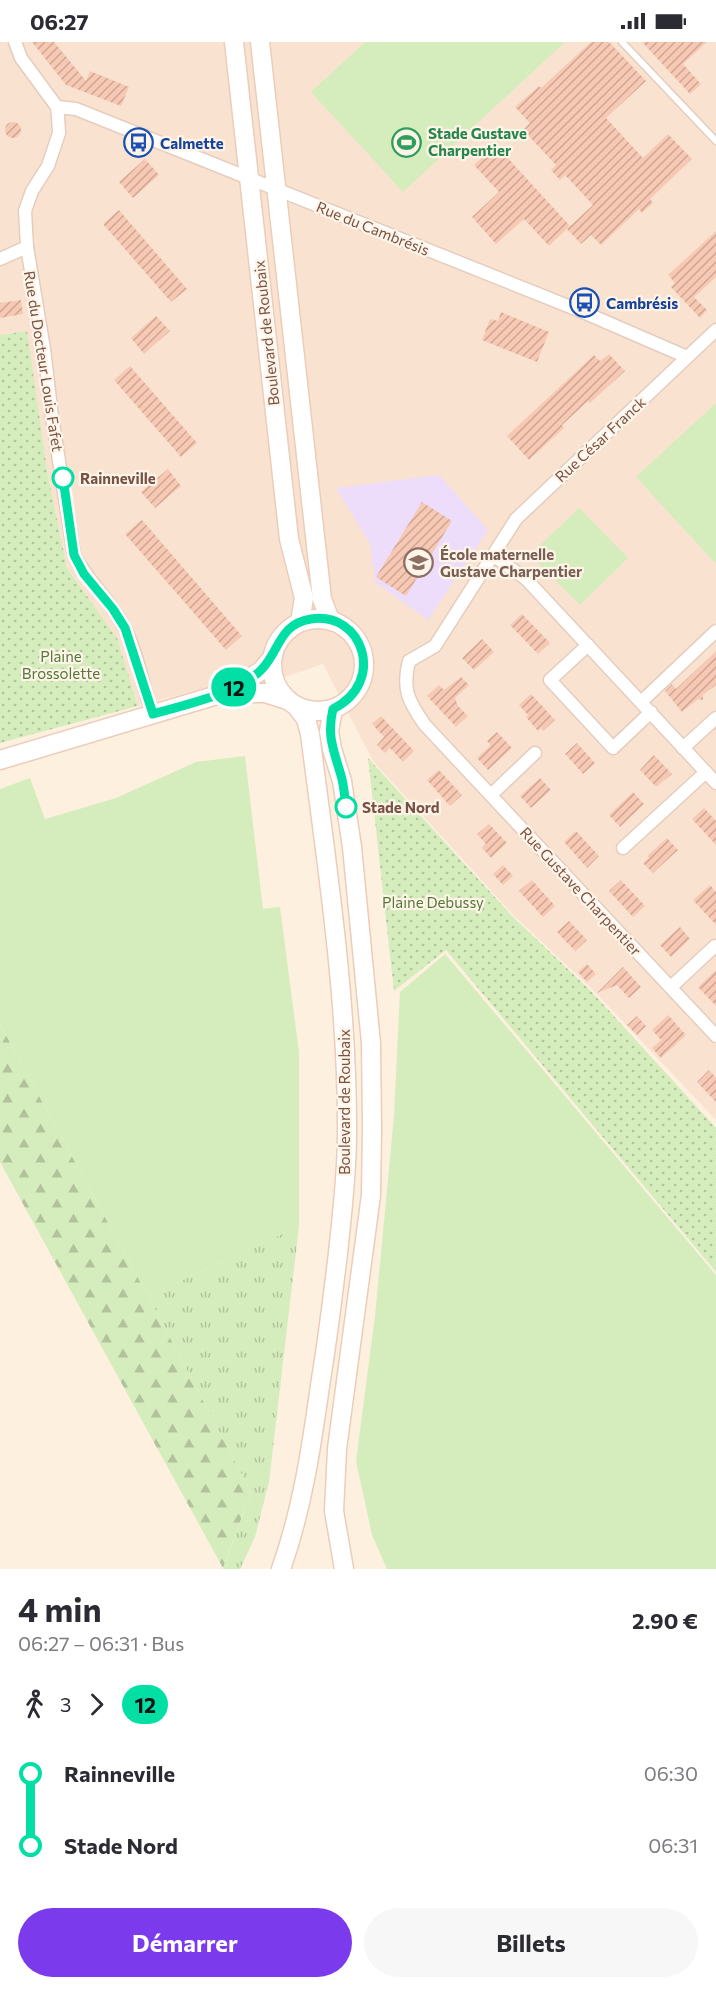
<!DOCTYPE html>
<html lang="fr">
<head>
<meta charset="utf-8">
<style>
  body { margin:0; font-family:Commissioner,sans-serif; background:#f7f7f7; color:#2b2b33; height:100vh; display:flex; flex-direction:column; font-size:22px; white-space:nowrap }
  * { box-sizing:border-box; margin:0 }
  p { font-size:20px; color:#7c7c81 }
  .icon { flex:none; width:33px; height:33px; fill:none; stroke:currentColor; stroke-width:2; stroke-linecap:round; stroke-linejoin:round }
  .map { position:relative; height:1527px; overflow:hidden }
  .sheet { display:flex; flex-direction:column; background:#fff; flex:1 }
  .sheet>* { flex:none }
  .badge { padding:0 12px; border-radius:20px; font-size:21px; line-height:39px }
  .map>.badge { position:absolute; translate:-50% -50%; box-shadow:0 0 0 3px #fff }
  .legs { display:flex; align-items:center; gap:9px; height:66px; padding:0 18px; font-size:20px }
  .legs p { margin-inline-start:auto }
  .head { display:flex; align-items:center; justify-content:space-between; height:102px; padding:0 18px }
  h1 { font-size:33px; font-weight:700; line-height:45px }
  .cta { display:flex; gap:12px; margin-top:auto; padding:12px 18px }
  .cta a { flex:1; height:69px; border-radius:36px; background:#7c3aed; color:#fff; font-size:24px; font-weight:700; line-height:69px; text-align:center }
  .cta a+a { background:#f7f7f7; color:#2b2b33 }
  ul { padding:0 18px; list-style:none }
  li { display:flex; align-items:center; gap:21px; height:72px; font-size:22px }
  li i { display:grid; place-items:center; width:9px; height:100%; margin:0 8px; background:currentColor }
  li i::after { content:''; width:15px; height:15px; margin:-8px; border:4px solid; border-radius:50%; background:#fff }
  li p { margin-inline-start:auto }
  li:first-child i { background:linear-gradient(#0000 50%,currentColor 0) }
  li:last-child i { background:linear-gradient(currentColor 50%,#0000 0) }
  .status { display:flex; justify-content:space-between; align-items:center; height:42px; padding:0 30px; background:#fff; direction:ltr }
  .status svg { height:16px; fill:currentColor }
  .map>svg:first-child { display:block }
  .residential { fill:#f9e3d0 }
  .education { fill:#eddcfa }
  .grass { fill:url(#grass-tufts) }
  .forest { fill:url(#forest-firs) }
  .park { fill:url(#park-dots) }
  .garden { fill:#d5edbd }
  .building { fill:url(#building-hatch) }
  .lines { fill:none; stroke-linecap:round; stroke-linejoin:round }
  .lane-casing { stroke:#e5cdbe; stroke-width:9 }
  .street-casing { stroke:#e5cdbe; stroke-width:15 }
  .secondary-casing { stroke:#ebcdba; stroke-width:21 }
  .lane { stroke:#fff; stroke-width:6 }
  .street { stroke:#fff; stroke-width:12 }
  .secondary { stroke:#fff; stroke-width:18 }
  .line-1-casing { stroke:#fff; stroke-width:14 }
  .line-1 { stroke:#01dfa5; stroke-width:9 }
  .stop-1-dot { fill:#fff; stroke:#01dfa5; stroke-width:3 }
  .labels { text-anchor:middle; dominant-baseline:central; stroke-width:4.5; stroke-linejoin:round; paint-order:stroke }
  .leisure-label { font-size:15px; font-weight:bold; fill:#27864d; stroke:#fff4e8; text-anchor:start }
  .transit-label { font-size:15px; font-weight:bold; fill:#164399; stroke:#fff4e8; text-anchor:start }
  .street-label { font-size:15px; fill:#775245; stroke:#fff4e8 }
  .stop-label { font-size:15px; font-weight:bold; fill:#775245; stroke:#fff4e8; text-anchor:start }
  .education-label { font-size:15px; font-weight:bold; fill:#785e54; stroke:#fff4e8; text-anchor:start }
  .park-label { font-size:15px; fill:#527939; stroke:#fff4e8 }
</style>
</head>
<body>
<div class="status"><b>06:27</b><svg viewBox="0 0 49 12"><path d="M0 12V9h3v3zM5 12V6h3v6zM10 12V3h3v9zM15 12V0h3v12zM26 1h20v11H26zM47 4h2v5h-2z"/></svg></div>
<div class="map">
<svg width="716" height="1527" viewBox="0 0 716 1527">
  <defs>
    <pattern id="grass-tufts" width="24" height="20" patternUnits="userSpaceOnUse" patternTransform="scale(1.5)"><rect width="24" height="20" fill="#d5edbd"/><path d="M3 7l-1-3M5 7V3M7 7l1-3M15 17l-1-3M17 17v-4M19 17l1-3" fill="none" stroke="#b2c39b"/></pattern>
    <pattern id="forest-firs" width="22" height="20" patternUnits="userSpaceOnUse" patternTransform="scale(1.5)"><rect width="22" height="20" fill="#d5edbd"/><path d="M5 1l3.5 6h-7zM16 11l3.5 6h-7z" fill="#b2c39b"/></pattern>
    <pattern id="park-dots" width="8" height="8" patternUnits="userSpaceOnUse" patternTransform="scale(1.5)"><rect width="8" height="8" fill="#d5edbd"/><path d="M2 2h.1M6 6h.1" fill="none" stroke="#b2c39b" stroke-width="1.8" stroke-linecap="round"/></pattern>
    <pattern id="building-hatch" width="6" height="6" patternUnits="userSpaceOnUse" patternTransform="scale(1.5)"><rect width="6" height="6" fill="#f7c9b4"/><path d="M-1 1l2-2M0 6l6-6M5 7l2-2" fill="none" stroke="#cda694"/></pattern>
  </defs>
  <rect width="100%" height="100%" fill="#fef0df"/>
  <polygon class="residential" points="0,0 716,0 716,1078 592,947 514,874 373,719 323,622 267,641 216,643 138,664 117,596 67,526 48,434 26,289 0,293"/>
  <polygon class="education" points="439,433 488,488 428,578 375,540 370,502 336,446"/>
  <polygon class="grass" points="299,1184 269,1440 255,1495 240,1527 223,1527 251,1450 148,1254"/>
  <polygon class="forest" points="0,982 148,1254 251,1450 223,1526 0,1120"/>
  <g class="park">
    <polygon points="27,289 48,434 67,526 117,596 138,664 0,701 0,293"/>
    <polygon points="368,716 513,875 591,949 716,1086 716,1230 446,908 394,949"/>
  </g>
  <g class="garden">
    <polygon points="365,0 565,0 403,150 311,50"/>
    <polygon points="716,361 716,522 636,435"/>
    <polygon points="579,466 628,516 580,563 530,513"/>
    <polygon points="245,714 263,867 280,865 299,1010 299,1184 148,1254 0,982 0,747 30,736 45,777 116,756 196,720"/>
    <polygon points="445,912 716,1233 716,1527 387,1527 372,1493 356,1419 375,1274 389,1127 394,1073 400,950"/>
  </g>
  <g class="building">
    <polygon points="32,0 54,0 86,39 90,29 129,45 121,64 66,43"/>
    <polygon points="591,0 609,0 646,39 606,76 643,116 668,92 692,117 650,157 653,161 642,171 639,167 601,203 591,193 581,202 567,187 593,163 565,133 560,138 551,128 556,123 523,88 530,81 515,65 539,44 541,46"/>
    <polygon points="642,0 707,0 683,22 701,42 690,52"/>
    <circle cx="13" cy="88" r="8"/>
    <polygon points="496,103 570,184 549,204 524,177 496,202 472,175 499,150 474,123"/>
    <polygon points="145,117 159,133 133,156 119,140"/>
    <polygon points="119,168 187,247 171,260 103,182"/>
    <polygon points="716,189 716,235 694,255 707,268 700,276 671,245 675,241 668,233"/>
    <polygon points="21,258 23,272 0,276 0,261"/>
    <polygon points="501,270 549,290 537,320 482,298 490,277 498,279"/>
    <polygon points="156,274 170,289 144,312 131,296"/>
    <polygon points="609,312 625,329 590,361 588,359 562,383 564,386 529,418 507,394 594,313 600,319"/>
    <polygon points="130,324 197,401 181,415 114,338"/>
    <polygon points="168,427 181,444 155,466 141,450"/>
    <polygon points="422,460 452,479 406,554 376,535"/>
    <polygon points="142,478 242,594 226,608 125,492"/>
    <polygon points="522,572 550,601 538,612 510,583"/>
    <polygon points="482,597 494,610 474,628 462,616"/>
    <polygon points="716,609 716,643 703,653 703,658 698,657 682,670 665,649 672,642 676,647"/>
    <polygon points="461,635 469,643 455,656 458,664 468,674 456,685 427,654 439,643 444,648"/>
    <polygon points="531,652 555,678 543,689 541,686 538,689 526,675 528,673 519,663"/>
    <polygon points="381,674 414,709 403,720 390,706 385,711 377,703 384,695 372,682"/>
    <polygon points="497,690 512,706 488,728 477,716 491,703 487,699"/>
    <polygon points="577,701 595,721 583,732 565,712"/>
    <polygon points="654,713 672,732 656,745 640,728"/>
    <polygon points="439,728 462,753 450,764 427,738"/>
    <polygon points="540,736 551,748 531,766 520,754"/>
    <polygon points="633,750 644,762 620,785 609,773"/>
    <polygon points="704,766 716,779 716,803 692,777"/>
    <polygon points="489,782 507,801 491,816 482,806 486,802 477,792"/>
    <polygon points="576,789 599,814 587,826 564,800"/>
    <polygon points="667,796 678,808 653,831 643,821 649,816 647,814"/>
    <polygon points="503,823 513,834 503,843 493,832"/>
    <polygon points="532,838 555,864 543,875 519,849"/>
    <polygon points="621,838 645,864 633,875 609,849"/>
    <polygon points="710,843 716,850 716,883 693,858"/>
    <polygon points="569,879 587,898 575,909 557,890"/>
    <polygon points="680,885 690,897 671,915 660,903"/>
    <polygon points="587,922 596,932 587,940 578,930"/>
    <polygon points="623,925 641,945 629,956 617,943 597,951"/>
    <polygon points="716,928 716,964 698,945"/>
    <polygon points="668,973 686,993 661,1016 652,1006 661,998 652,988"/>
    <polygon points="637,974 646,984 637,993 627,983"/>
    <polygon points="709,1028 716,1036 716,1060 697,1040"/>
  </g>
  <g class="lines">
    <defs>
      <polyline id="lane" points="622,0 716,99"/>
      <g id="street">
        <path d="M15 0 21 16 57 65 58 75 59 91 48 124 32 149 25 169 27 205 44 307 52 375 74 513C88 540 111 559 124 585 138 611 142 644 153 672"/>
        <polyline points="57,65 76,67 583,270 687,315"/>
        <polyline points="0,217 27,205"/>
        <path d="M716 288 516 477 435 604 409 619C402 647 408 659 425 683L716 994"/>
        <polyline points="494,514 526,537 716,741"/>
        <polyline points="588,603 550,638 613,706 651,670"/>
        <polyline points="641,660 716,589"/>
        <polyline points="683,706 716,676"/>
        <polyline points="491,753 535,711"/>
        <polyline points="623,806 706,730"/>
        <polyline points="671,945 715,904"/>
      </g>
      <g id="secondary">
        <polyline points="234,0 289,497 304,556 300,580"/>
        <polyline points="260,0 322,557 330,578"/>
        <circle cx="318" cy="623" r="46"/>
        <polyline points="229,651 265,651 287,658"/>
        <polyline points="333,667 329,689 332,707 342,739 352,805 364,929 371,1001 372,1086 371,1153 337,1407 334,1469 344,1527"/>
        <polyline points="0,718 224,651 261,629 272,616"/>
        <path d="M281 1527C303 1465 312 1401 321 1337 328 1295 333 1253 338 1211 342 1172 347 1132 347 1093 348 959 327 825 310 692L306 677 297 665"/>
      </g>
    </defs>
    <use href="#lane" class="lane-casing"/>
    <use href="#street" class="street-casing"/>
    <use href="#secondary" class="secondary-casing"/>
    <use href="#lane" class="lane"/>
    <use href="#street" class="street"/>
    <use href="#secondary" class="secondary"/>
  </g>
  <g class="lines">
    <defs>
      <path id="line-1" d="M63 436 74 513 84 532 113 567 125 586 153 672C184 663 240 651 262 627 280 608 279 582 311 577 363 569 387 640 333 667 326 695 335 711 342 737 344 746 345 756 346 765"/>
    </defs>
    <use href="#line-1" class="line-1-casing"/>
    <use href="#line-1" class="line-1"/>
  </g>
  <defs>
    <symbol id="stadium-ring" viewBox="-11 -11 22 22"><circle r="9.5" fill="#fff4e8" stroke="#2e9e5b" stroke-width="1.5"/><path d="M0-5a6.5 5 0 1 0 0 10a6.5 5 0 1 0 0-10ZM-3.5-1.8h7v3.6h-7Z" fill="#2e9e5b"/></symbol>
    <symbol id="bus-ring" viewBox="-11 -11 22 22"><circle r="9.5" fill="#fff4e8" stroke="#1a4fb4" stroke-width="1.5"/><path d="M-5-6H5V4H4V6H2V4H-2V6H-4V4H-5ZM-3.5-4V0h7V-4ZM-3.5 1.2v1.5H-2V1.2ZM2 1.2v1.5H3.5V1.2Z" fill="#1a4fb4"/></symbol>
    <symbol id="school-ring" viewBox="-11 -11 22 22"><circle r="9.5" fill="#fff4e8" stroke="#8d6e63" stroke-width="1.5"/><path d="M0-5L7-2L0 1L-7-2ZM-4 1L0 2.5L4 1V4Q0 6-4 4Z" fill="#8d6e63"/></symbol>
  </defs>
  <g fill-rule="evenodd">
    <use href="#stadium-ring" x="390" y="84" width="33" height="33"/>
    <use href="#bus-ring" x="122" y="84" width="33" height="33"/>
    <use href="#bus-ring" x="568" y="244" width="33" height="33"/>
    <use href="#school-ring" x="402" y="504" width="33" height="33"/>
  </g>
  <g class="stop-1-dot">
    <circle cx="63" cy="436" r="10"/>
    <circle cx="346" cy="765" r="10"/>
  </g>
  <g class="labels">
    <g class="leisure-label">
      <text x="428" y="91">Stade Gustave<tspan x="428" dy="17">Charpentier</tspan></text>
    </g>
    <g class="transit-label">
      <text x="160" y="101">Calmette</text>
      <text x="606" y="261">Cambrésis</text>
    </g>
    <g class="street-label">
      <text transform="translate(373 186) rotate(22)">Rue du Cambrésis</text>
      <text transform="translate(266 291) rotate(-96)">Boulevard de Roubaix</text>
      <text transform="translate(44 319) rotate(81)">Rue du Docteur Louis Fafet</text>
      <text transform="translate(600 397) rotate(-43)">Rue César Franck</text>
      <text transform="translate(581 849) rotate(47)">Rue Gustave Charpentier</text>
      <text transform="translate(344 1060) rotate(-90)">Boulevard de Roubaix</text>
    </g>
    <g class="stop-label">
      <text x="80" y="436">Rainneville</text>
      <text x="362" y="765">Stade Nord</text>
    </g>
    <g class="education-label">
      <text x="440" y="512">École maternelle<tspan x="440" dy="17">Gustave Charpentier</tspan></text>
    </g>
    <g class="park-label">
      <text x="61" y="614">Plaine<tspan x="61" dy="17">Brossolette</tspan></text>
      <text x="433" y="860">Plaine Debussy</text>
    </g>
  </g>
</svg>
<b class="badge" style="left:234px;top:645px;background:#01dfa5;color:#111">12</b>
</div>
<section class="sheet">
<div class="head"><div><h1>4 min</h1><p>06:27 – 06:31 · Bus</p></div><b>2.90 €</b></div>
<div class="legs"><svg class="icon" aria-label="walk" viewBox="0 0 24 24"><circle cx="13" cy="4" r="2"/><path d="M13 8l-2 6 4 7M11 14l-3 7M7 12l3-4h3l4 4"/></svg>3<svg class="icon" aria-label="forward" viewBox="0 0 24 24"><path d="M9 5l7 7-7 7"/></svg><b class="badge" style="background:#01dfa5;color:#111">12</b></div>
<ul>
<li><i style="color:#01dfa5"></i><b>Rainneville</b><p>06:30</p></li>
<li><i style="color:#01dfa5"></i><b>Stade Nord</b><p>06:31</p></li>
</ul>
<div class="cta"><a>Démarrer</a><a>Billets</a></div>
</section>
</body>
</html>
